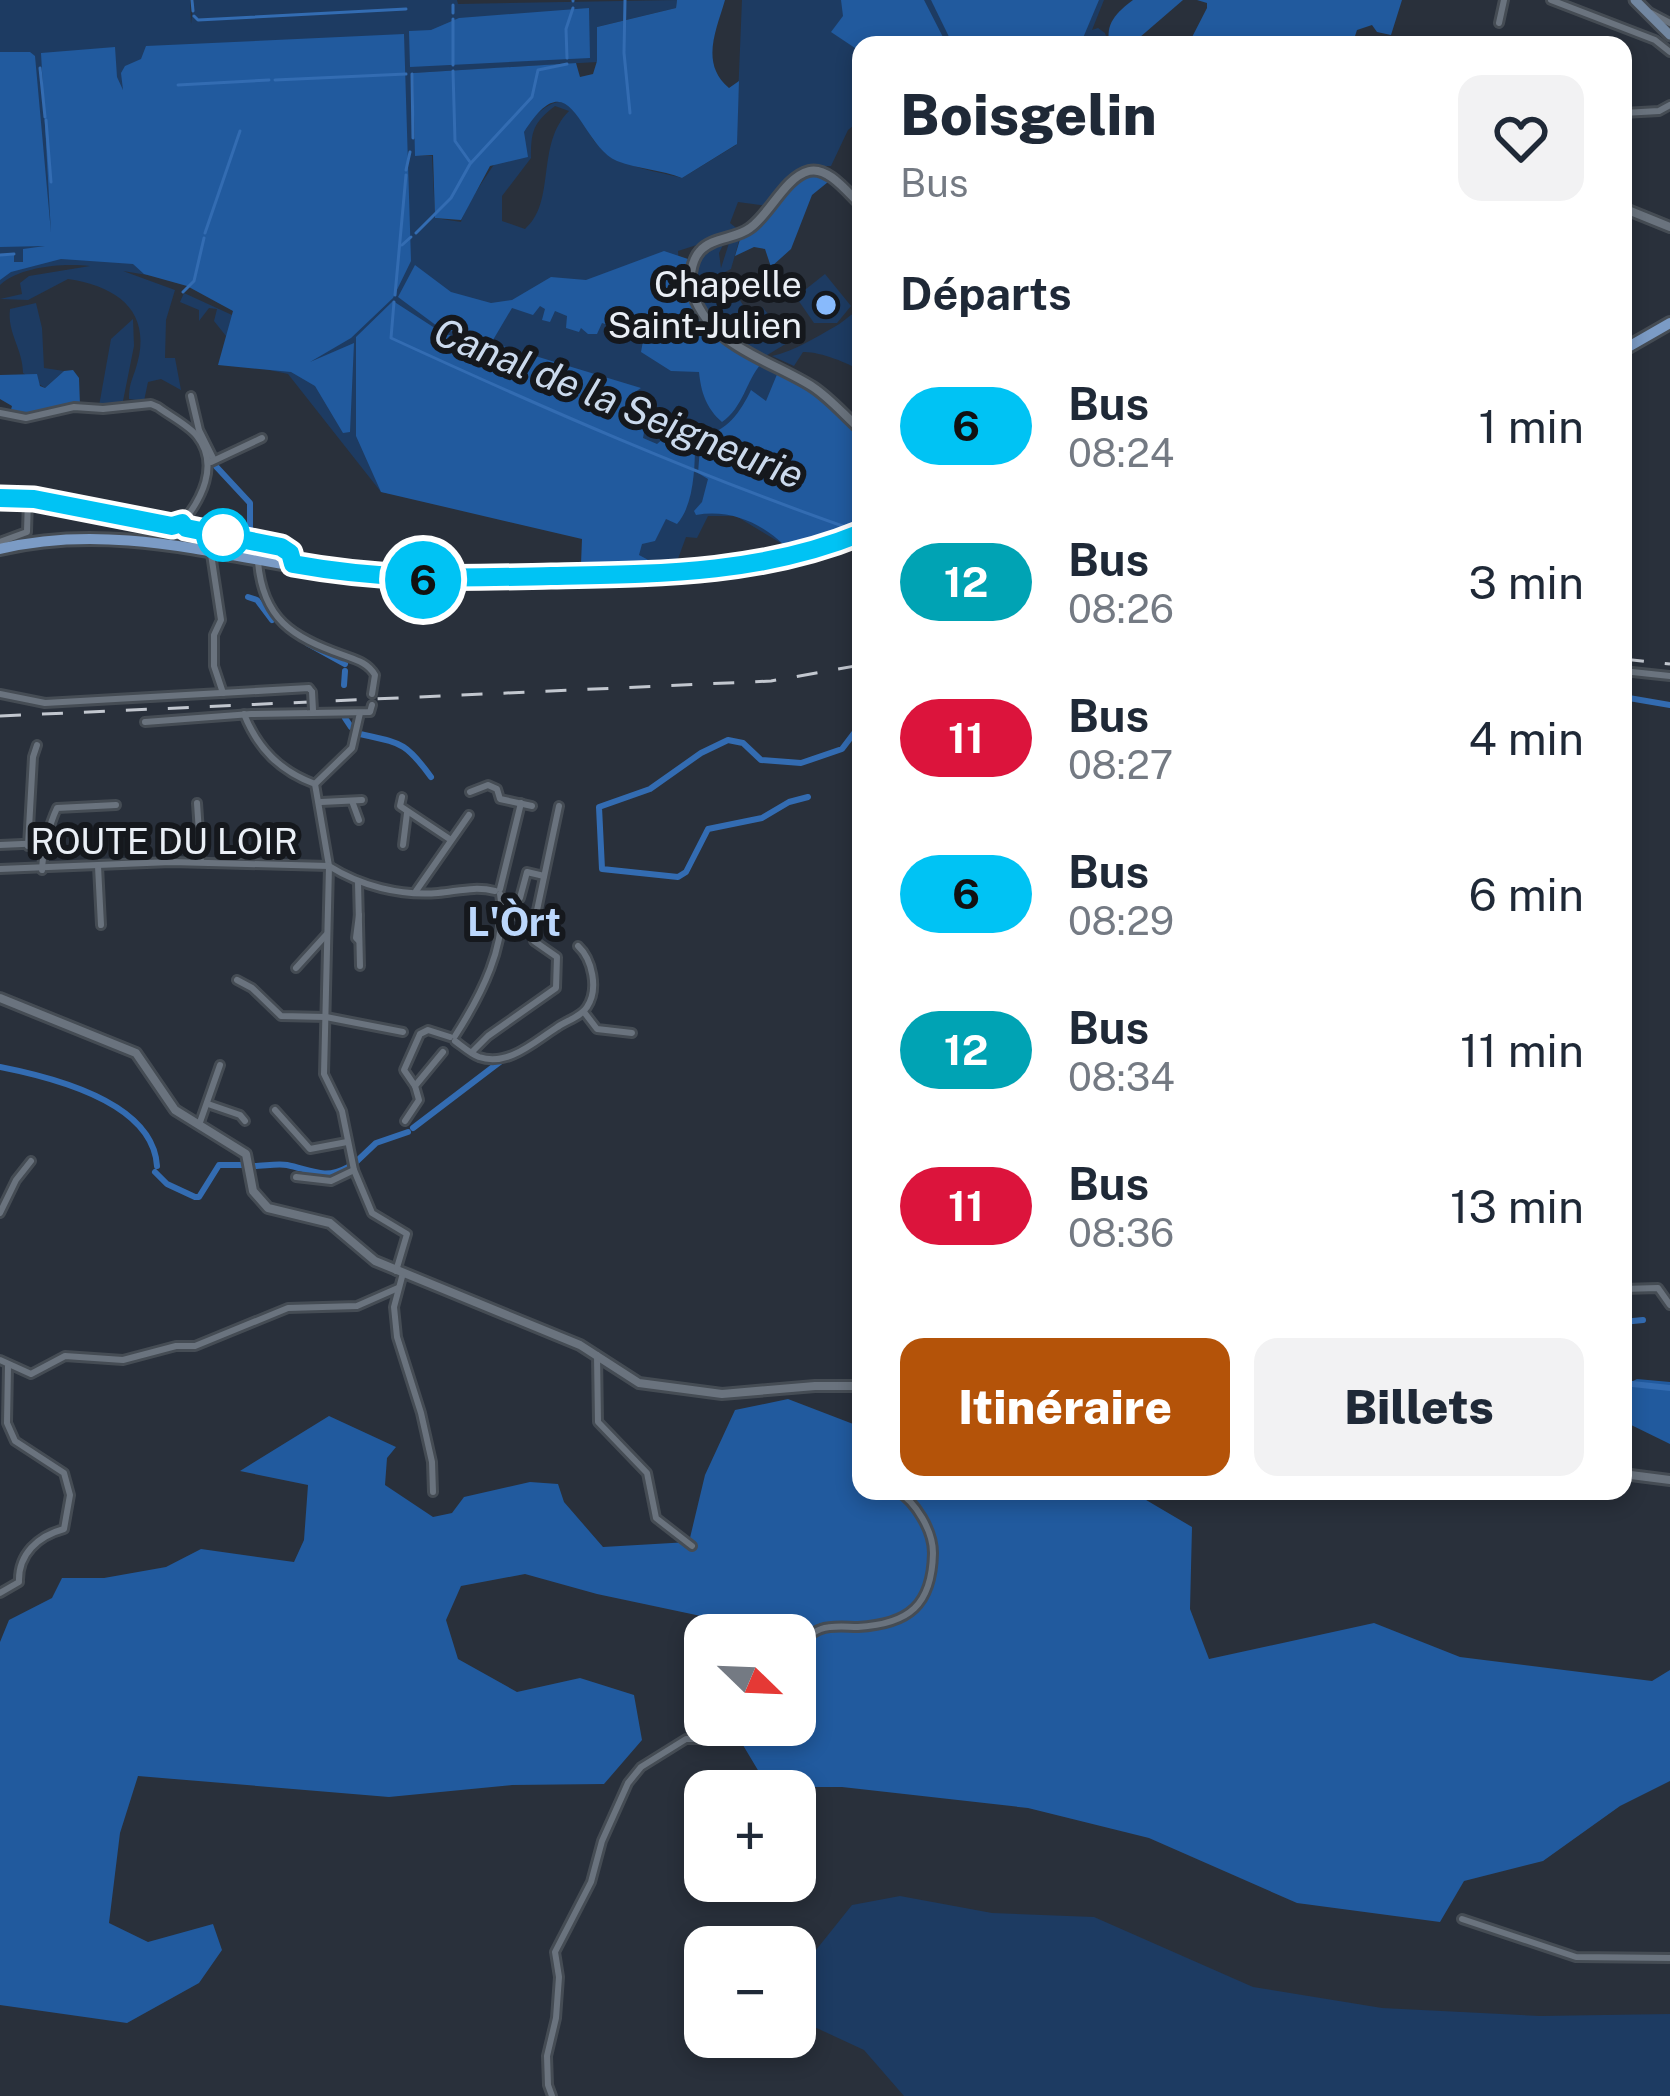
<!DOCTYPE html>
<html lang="fr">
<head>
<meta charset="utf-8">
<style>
  body { margin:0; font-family:"Public Sans",sans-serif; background:#f2f2f3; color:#1f2937; height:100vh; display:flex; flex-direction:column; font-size:45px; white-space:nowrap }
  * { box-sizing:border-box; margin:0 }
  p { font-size:39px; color:#747a83 }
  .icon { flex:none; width:66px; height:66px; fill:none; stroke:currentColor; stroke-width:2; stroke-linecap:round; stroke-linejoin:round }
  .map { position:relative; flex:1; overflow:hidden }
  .side { position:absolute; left:852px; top:36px; width:780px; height:1464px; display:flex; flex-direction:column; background:#fff; border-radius:24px; box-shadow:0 6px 18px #0003 }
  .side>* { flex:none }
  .badge { padding:0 24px; border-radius:39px; font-size:42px; line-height:78px }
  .needle { width:78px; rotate:113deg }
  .controls { position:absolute; left:684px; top:1614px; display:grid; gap:24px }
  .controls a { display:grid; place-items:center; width:132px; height:132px; border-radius:24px; background:#fff; box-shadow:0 6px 18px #0003; font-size:60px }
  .map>.badge { position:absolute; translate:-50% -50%; box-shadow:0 0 0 6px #fff }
  h2 { padding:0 48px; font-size:45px; line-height:108px }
  .round { display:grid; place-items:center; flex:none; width:126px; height:126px; border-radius:24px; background:#f2f2f3 }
  .head { display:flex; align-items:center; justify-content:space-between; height:204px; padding:0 48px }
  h1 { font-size:57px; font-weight:800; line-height:90px }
  .button { display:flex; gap:24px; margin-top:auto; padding:24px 48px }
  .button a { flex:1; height:138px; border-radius:24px; background:#b45309; color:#fff; font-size:48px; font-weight:800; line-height:138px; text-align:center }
  .button a+a { background:#f2f2f3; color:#1f2937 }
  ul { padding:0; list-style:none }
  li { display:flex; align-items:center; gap:36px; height:156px; padding:0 48px }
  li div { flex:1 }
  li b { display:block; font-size:45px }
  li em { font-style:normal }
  li .badge { min-width:132px; font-weight:700; text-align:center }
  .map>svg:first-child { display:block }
  .green { fill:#1d3b62; fill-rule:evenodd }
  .forest { fill:#215a9e }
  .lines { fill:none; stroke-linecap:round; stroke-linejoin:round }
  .stream { stroke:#336cb2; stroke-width:3 }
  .canal { stroke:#336cb2; stroke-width:6 }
  .minor-casing { stroke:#454c54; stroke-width:12 }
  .tertiary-casing { stroke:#454c54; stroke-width:14 }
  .secondary-casing { stroke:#454c54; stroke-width:15 }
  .primary-casing { stroke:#454c54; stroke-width:16 }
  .minor { stroke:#6a737e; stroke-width:6 }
  .tertiary { stroke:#6a737e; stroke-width:8 }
  .secondary { stroke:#7287a1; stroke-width:9 }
  .primary { stroke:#7b9bc5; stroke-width:10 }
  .rail { stroke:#c2c7cf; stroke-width:3; stroke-dasharray:21 21; stroke-linecap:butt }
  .minor-bridge-casing { stroke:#454c54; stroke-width:12; stroke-linecap:butt }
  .minor-bridge { stroke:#6a737e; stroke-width:6 }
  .line-casing { stroke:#fff; stroke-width:27 }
  .line { stroke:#00c3f4; stroke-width:18 }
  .poi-dot { fill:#88bafc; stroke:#15181d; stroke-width:4.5 }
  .stop-dot { fill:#fff; stroke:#00c3f4; stroke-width:6 }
  .labels { text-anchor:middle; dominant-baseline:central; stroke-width:12; stroke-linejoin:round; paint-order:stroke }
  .poi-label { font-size:36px; fill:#eaeff6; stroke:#15181d; text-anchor:end }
  .street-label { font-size:36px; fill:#eaeff6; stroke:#15181d }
  .water-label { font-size:39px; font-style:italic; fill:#cbdaed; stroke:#15181d }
  .neighbourhood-label { font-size:39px; font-weight:bold; fill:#bbd7fc; stroke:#15181d }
</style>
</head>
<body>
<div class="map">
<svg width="1670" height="2096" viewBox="0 0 1670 2096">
  <rect width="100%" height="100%" fill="#29303b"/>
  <g class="green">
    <path d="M0 0H190L191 24 194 0H457L458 4 677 0 676 8 597 27V62L413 73 416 156H432L435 218 461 222C468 197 534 100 560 102 579 103 586 132 596 143 617 167 652 170 682 178L736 145 742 0H1104L1092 30 1098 28 1105 33 1109 45H861V123L859 121 848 130 831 166C796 165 789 182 767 206L738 202 730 223 740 231 678 251C679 263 679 278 682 290 693 332 739 356 777 368L861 522 819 539 784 545 736 516H708L697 538 686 537 675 567 632 565 586 539 481 511 381 492 288 374 250 366 214 321 217 309 209 308 199 321V310L180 302 184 293 232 315 235 310 178 280 123 271 175 290 166 320 165 358H175L181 390 161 379 148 382 144 401 129 399C129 386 131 382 135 371 154 315 122 287 68 279L28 300 0 299 22 294 20 283 29 276 90 266C63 263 21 266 0 285ZM555 106 569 111C535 145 557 201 525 229L502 221V196L531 158C531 131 533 123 555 106Z"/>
    <path d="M740 237 731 269 725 272 727 290H734L751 319 762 307 778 325 802 334 764 357C726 339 670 293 706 248L725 241 719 253 721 268 730 240Z"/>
    <polygon points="825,274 851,306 837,323 814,323 796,297"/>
    <path d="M36 303 42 328 44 368 64 371 45 388 23 373C23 349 7 333 10 309Z"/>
    <path d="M861 311V371C849 363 818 351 803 352L794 366 772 356C795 351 816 337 836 326 847 320 848 314 861 311Z"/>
    <polygon points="133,319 134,346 123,401 99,406 111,339"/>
    <polygon points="900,1896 992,1913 1094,1917 1253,1987 1382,2008 1540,2016 1670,2014 1670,2096 904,2096 864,2050 795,2018 795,1957 812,1955 852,1905"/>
  </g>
  <g class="forest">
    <path d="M677 0H725C716 31 700 64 729 88L739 81 737 144 682 178C662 170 638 169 617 161 579 145 572 56 524 132L528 157 490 166 461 220 435 218 433 155 415 156 413 73 576 63 580 77 593 74 597 61V27L676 8Z"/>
    <polygon points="841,0 924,0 947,45 861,45 861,52 831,32 843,16"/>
    <polygon points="931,0 1099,0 1080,45 953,45"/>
    <path d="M1133 0H1183L1132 44 1110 45C1104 24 1117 12 1133 0Z"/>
    <polygon points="1197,0 1402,0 1391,35 1377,32 1372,25 1357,30 1352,45 1188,45 1207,8 1207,3"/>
    <polygon points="589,8 590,58 410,67 409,31 431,30 459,18"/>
    <polygon points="404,34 411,261 393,298 351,338 310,362 354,343 350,432 343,433 315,386 291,372 218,365 233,311 187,286 144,274 133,264 61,259 11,272 0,280 0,256 14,255 14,262 23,262 23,249 45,246 0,247 0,52 30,52 35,56 51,233 41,53 115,47 117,77 123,90 121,73 125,66 141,59 146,46"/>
    <polygon points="812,173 821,174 828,182 812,195 791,249 771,267 765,249 754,247 735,256 741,236 755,227 803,176"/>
    <path d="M664 251 688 259C675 312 719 342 761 364 747 379 743 408 722 422 706 408 701 392 699 372L671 371 641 352 643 341 629 336 624 341 616 339 618 328 602 323 597 334H588L581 328 579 332 566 328 567 316 555 311 550 322 542 320 545 309 540 306 533 315 512 308 493 340 441 329 398 297 415 265 451 292 491 303 512 300 551 277 586 280Z"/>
    <path d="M393 301 444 334 496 344 641 388 635 392 637 410H648L643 438 657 444 664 438 693 448 695 442C695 467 694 505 677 524L666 519 655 541 642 544 639 555 652 562 581 564 582 539 381 492 356 436V337Z"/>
    <polygon points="73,370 79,378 80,405 17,415 10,413 12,406 0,399 0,375 37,374 40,386 45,388 64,371"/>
    <path d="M778 372 815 389 861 435V522L819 539 784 545C760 522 729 509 696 515L694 511 702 502 708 479 698 473 701 435C726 434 741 411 751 390L766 401Z"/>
    <polygon points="1637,1379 1670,1382 1670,1444 1623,1421 1623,1386"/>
    <polygon points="788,1399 861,1427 861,1491 1145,1491 1141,1497 1192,1527 1190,1609 1209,1659 1374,1623 1460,1657 1652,1681 1670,1670 1670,1781 1620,1806 1543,1861 1464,1881 1440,1922 1297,1903 1149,1838 1028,1808 842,1787 768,1787 731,1725 795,1725 795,1635 718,1635 715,1619 597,1594 525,1574 461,1586 446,1620 458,1659 517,1692 580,1678 634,1695 642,1740 604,1784 512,1785 389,1797 138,1776 120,1833 109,1923 148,1942 213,1924 222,1950 199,1983 127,2023 0,2005 0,1642 9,1620 52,1598 62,1578 104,1578 166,1567 201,1549 294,1562 304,1540 308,1485 240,1471 329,1416 396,1447 387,1458 385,1485 433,1517 452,1513 464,1497 530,1482 558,1484 564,1502 603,1547 689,1542 705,1475 735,1410"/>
  </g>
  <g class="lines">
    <g class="stream">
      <polyline points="192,0 193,11"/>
      <polyline points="625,0 624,53 630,113"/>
      <polyline points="573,1 573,0"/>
      <polyline points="453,5 453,13"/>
      <polyline points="194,16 198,20 406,9"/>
      <polyline points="453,19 453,65"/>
      <polyline points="567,58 566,29 573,8"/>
      <polyline points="40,68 45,117"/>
      <polyline points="453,71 455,141 470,162"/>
      <polyline points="412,74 413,138"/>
      <polyline points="275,80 406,74"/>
      <polyline points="178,85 269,80"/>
      <polyline points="46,120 51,182"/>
      <polyline points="406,170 410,152"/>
      <polyline points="205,233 240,131"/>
      <polyline points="416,233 451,198 470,164 532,97 538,70 567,64"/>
      <polyline points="402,245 411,237"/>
      <polyline points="0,255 14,254"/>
      <polyline points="183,292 194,281 204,238"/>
      <polyline points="395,295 406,175"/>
      <path d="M394 302 391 338C543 408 696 475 854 530L861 526"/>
    </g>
    <g class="canal">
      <polyline points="211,461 250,503 250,550"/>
      <polyline points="248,597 257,600 272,620"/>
      <polyline points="307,643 345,664"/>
      <polyline points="344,685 345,671"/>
      <polyline points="1623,697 1670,705"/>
      <polyline points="345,718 351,727"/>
      <path d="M360 734C400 743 405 741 431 777"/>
      <polyline points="857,786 861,785"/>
      <polyline points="808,797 789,802 762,818 708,829 686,872 678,877 602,869 599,807 650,789 701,753 728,740 743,743 761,760 801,763 842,749 861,724"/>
      <path d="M0 1067C51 1077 153 1102 157 1166"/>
      <polyline points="413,1128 501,1061"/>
      <polyline points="356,1162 376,1143 408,1132"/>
      <path d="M254 1166C264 1166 278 1163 287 1165 311 1170 325 1180 348 1167"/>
      <polyline points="155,1172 167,1184 195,1197 199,1197 219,1165 244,1165"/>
      <polyline points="1623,1322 1643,1320"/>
      <polyline points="1623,1383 1670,1388"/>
    </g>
    <defs>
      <g id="minor">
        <polyline points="1551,0 1655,40 1670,52"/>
        <polyline points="1651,13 1670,23"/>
        <polyline points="1499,23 1504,0"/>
        <polyline points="1623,113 1659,111 1670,105"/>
        <polyline points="191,396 199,430 214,460"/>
        <path d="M0 413 26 418 74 407 103 409 151 404 158 407C170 416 188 425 197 436 220 465 201 500 182 523"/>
        <polyline points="211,462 262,438"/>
        <polyline points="0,542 27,532 28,498"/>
        <polyline points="211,554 221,620 214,635 214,666 223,693"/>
        <path d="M258 562C263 619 292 637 343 655 357 660 368 663 375 675L372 694"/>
        <polyline points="1623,671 1670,676"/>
        <polyline points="0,694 45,703 309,688 312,692"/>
        <path d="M244 714C258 749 280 771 315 784"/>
        <polyline points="145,722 251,714 370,712 372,705"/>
        <polyline points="315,784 329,866 324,1074 342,1111 354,1170 372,1213 407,1234 396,1271"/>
        <polyline points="315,784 352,748 360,713"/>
        <polyline points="470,792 488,785 497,789 500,799 532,806"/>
        <polyline points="402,797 400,806 451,840"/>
        <polyline points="352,801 359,820"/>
        <polyline points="321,802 362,800"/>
        <polyline points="197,803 201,862"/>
        <polyline points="0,845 44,843"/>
        <polyline points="403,845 407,813"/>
        <polyline points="28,846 33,757 37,745"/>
        <polyline points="98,866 101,925"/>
        <path d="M329 866C361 886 400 896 438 893 459 891 475 886 495 891"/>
        <polyline points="0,869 171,862 329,866"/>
        <path d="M42 870C43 850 49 825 57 808L116 805"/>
        <polyline points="358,882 360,966"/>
        <polyline points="500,889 521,803"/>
        <polyline points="416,891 469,815"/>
        <polyline points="520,898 527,872 544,876"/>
        <polyline points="502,911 531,920 536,915 559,806"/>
        <polyline points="359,915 356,938 359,941"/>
        <polyline points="296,968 326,935"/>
        <polyline points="237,980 252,988 281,1016 326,1017 403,1032"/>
        <polyline points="584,1012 597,1029 632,1033"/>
        <path d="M455 1036C480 997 509 943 500 894"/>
        <path d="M455 1041C462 1046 471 1054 479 1057 508 1067 534 1042 556 1028 565 1021 581 1017 587 1007 599 989 592 959 578 946"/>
        <polyline points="472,1052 488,1036 556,988 557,957 534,941 531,920"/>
        <polyline points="415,1086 404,1070 420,1034 428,1030 450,1037"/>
        <polyline points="208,1104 240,1115 245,1121"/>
        <polyline points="275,1110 310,1149 347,1142"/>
        <polyline points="405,1121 419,1100 415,1086 443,1052"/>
        <polyline points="199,1125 220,1065"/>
        <polyline points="296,1177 331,1181 354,1170"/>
        <polyline points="0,1213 16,1180 31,1161"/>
        <polyline points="403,1273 394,1307 397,1337 421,1413 432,1462 433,1492"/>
        <polyline points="1623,1289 1658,1288 1670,1305"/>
        <polyline points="597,1355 598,1422 647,1473 656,1518 692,1546"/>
        <polyline points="0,1360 31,1374 65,1356 123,1360 176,1346 195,1346 288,1308 357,1306 398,1288"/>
        <path d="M0 1593 19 1582C18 1554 38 1536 64 1529L70 1495 64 1473 15 1441 7 1423 8 1366"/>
        <path d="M795 1654C802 1644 809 1633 821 1629 832 1625 846 1627 858 1627 909 1624 932 1605 933 1553 933 1531 916 1502 897 1491"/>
        <polyline points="1462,1919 1576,1957 1670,1958"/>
        <polyline points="552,2096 548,2085 547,2056 556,2018 559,1977 555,1952 591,1882 602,1841 628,1783 641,1767 686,1739 712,1739 718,1725"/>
      </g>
      <g id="tertiary">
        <path d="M861 205C848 193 828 166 809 171 785 177 770 214 750 228 736 239 712 237 700 251 691 261 688 282 693 294 712 348 771 360 813 387 831 399 845 416 861 430"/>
        <polyline points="1623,208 1670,227"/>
        <path d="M0 498C46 494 142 516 182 532L186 528 286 549 293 564"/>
        <polyline points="0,998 136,1053 175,1110 246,1154 253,1191 268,1208 330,1223 375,1261 580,1345 639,1383 722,1394 815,1386 861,1386"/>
        <polyline points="1623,1474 1670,1480"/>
      </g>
      <polyline id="secondary" points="1635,0 1670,35"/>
      <g id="primary">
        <polyline points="1623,350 1670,323"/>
        <path d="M0 549C141 515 278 578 419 580 553 576 737 588 861 538"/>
      </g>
    </defs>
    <use href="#minor" class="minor-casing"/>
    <use href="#tertiary" class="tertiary-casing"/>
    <use href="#secondary" class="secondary-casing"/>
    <use href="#primary" class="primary-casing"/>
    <use href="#minor" class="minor"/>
    <use href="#tertiary" class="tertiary"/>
    <use href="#secondary" class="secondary"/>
    <use href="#primary" class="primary"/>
    <g class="rail">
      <polyline points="1623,659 1670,664"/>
      <polyline points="0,716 771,681 861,665"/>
    </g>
    <defs>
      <polyline id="minor-bridge" points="312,692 313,710"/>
    </defs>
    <use href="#minor-bridge" class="minor-bridge-casing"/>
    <use href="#minor-bridge" class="minor-bridge"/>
  </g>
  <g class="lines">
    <defs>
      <path id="line" d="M0 498 34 499 172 526 182 523 186 528 281 547 290 553 293 564C386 581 458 578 551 576 658 574 761 574 861 533"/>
    </defs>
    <use href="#line" class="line-casing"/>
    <use href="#line" class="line"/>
  </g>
  <circle class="poi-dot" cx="826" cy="305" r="12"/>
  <circle class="stop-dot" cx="223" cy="535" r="24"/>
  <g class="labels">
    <g class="poi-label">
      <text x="802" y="284">Chapelle<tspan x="802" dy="41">Saint-Julien</tspan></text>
    </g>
    <g class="street-label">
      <text x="164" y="841">ROUTE DU LOIR</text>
    </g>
    <g class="water-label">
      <text transform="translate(619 403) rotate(22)">Canal de la Seigneurie</text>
    </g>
    <g class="neighbourhood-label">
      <text x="514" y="922">L'Òrt</text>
    </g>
  </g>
</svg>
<div class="controls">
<a><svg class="needle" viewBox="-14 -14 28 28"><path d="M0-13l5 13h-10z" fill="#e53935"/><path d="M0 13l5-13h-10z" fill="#747a83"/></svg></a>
<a>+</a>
<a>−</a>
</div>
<b class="badge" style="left:423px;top:580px;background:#00c3f4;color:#111">6</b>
<section class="side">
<div class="head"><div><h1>Boisgelin</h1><p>Bus</p></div><a class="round"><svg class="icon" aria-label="heart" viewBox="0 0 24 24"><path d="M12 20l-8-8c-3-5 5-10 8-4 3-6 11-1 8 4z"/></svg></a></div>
<h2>Départs</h2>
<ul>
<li><span class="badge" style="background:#00c3f4;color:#111">6</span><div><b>Bus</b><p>08:24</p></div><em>1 min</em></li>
<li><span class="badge" style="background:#00a3b4;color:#fff">12</span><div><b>Bus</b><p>08:26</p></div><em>3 min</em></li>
<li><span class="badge" style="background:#dc143c;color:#fff">11</span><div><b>Bus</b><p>08:27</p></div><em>4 min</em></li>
<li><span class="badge" style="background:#00c3f4;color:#111">6</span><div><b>Bus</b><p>08:29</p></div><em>6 min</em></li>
<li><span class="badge" style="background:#00a3b4;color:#fff">12</span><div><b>Bus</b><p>08:34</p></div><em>11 min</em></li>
<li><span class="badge" style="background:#dc143c;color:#fff">11</span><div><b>Bus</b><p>08:36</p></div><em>13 min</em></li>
</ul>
<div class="button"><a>Itinéraire</a><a>Billets</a></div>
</section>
</div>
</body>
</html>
